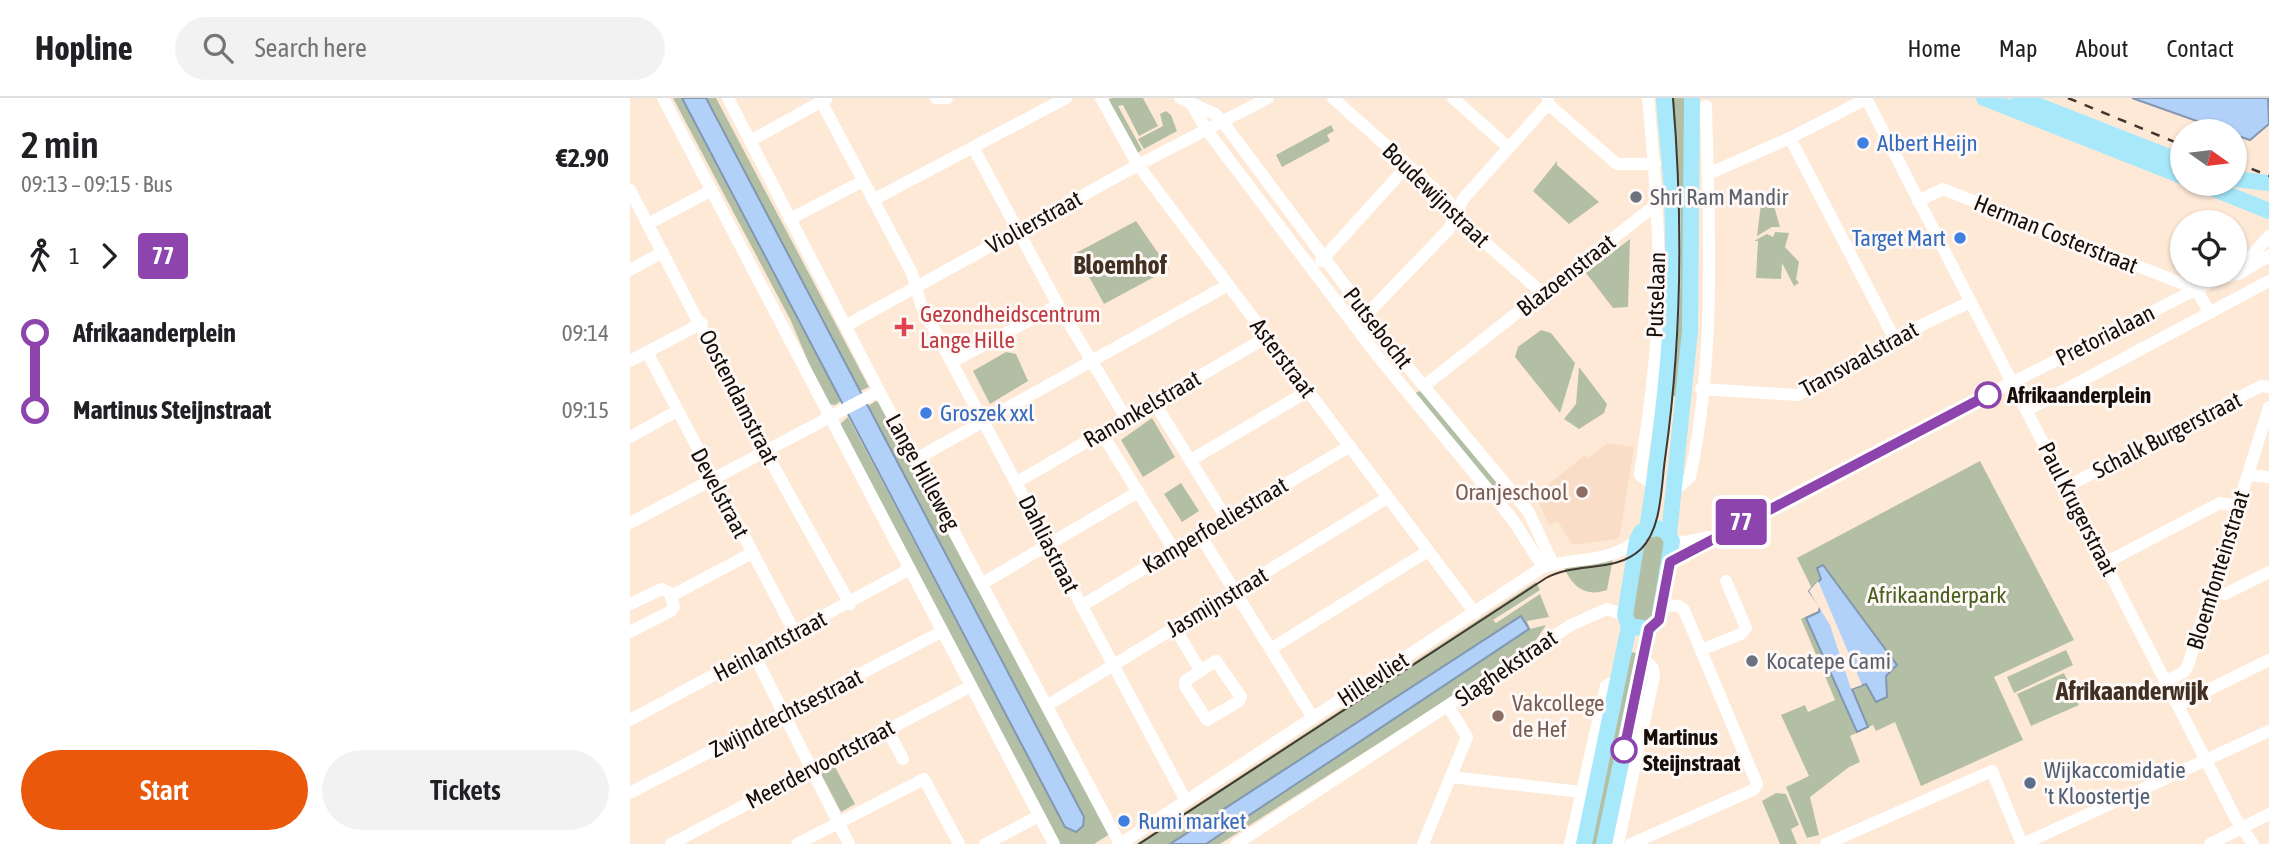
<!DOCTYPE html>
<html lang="en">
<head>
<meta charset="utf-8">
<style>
  body { margin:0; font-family:"Asap Condensed",sans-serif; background:#f2f2f2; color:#202124; height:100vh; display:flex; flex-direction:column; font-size:26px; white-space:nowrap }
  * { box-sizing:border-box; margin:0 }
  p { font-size:23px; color:#757577 }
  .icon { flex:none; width:38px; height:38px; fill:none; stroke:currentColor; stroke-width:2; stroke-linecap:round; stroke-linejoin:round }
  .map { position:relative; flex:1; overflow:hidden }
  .drawer { display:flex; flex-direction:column; background:#fff; width:630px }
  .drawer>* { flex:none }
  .badge { padding:0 14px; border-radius:5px; font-size:24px; line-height:46px }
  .needle { width:46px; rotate:104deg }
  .tools { position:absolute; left:1540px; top:21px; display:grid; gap:14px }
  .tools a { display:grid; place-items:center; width:77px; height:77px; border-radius:50%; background:#fff; box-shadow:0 2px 5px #0004; font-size:35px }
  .map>.badge { position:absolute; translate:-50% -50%; box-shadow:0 0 0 4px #fff }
  .legs { display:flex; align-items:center; gap:10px; height:77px; padding:0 21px; font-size:23px }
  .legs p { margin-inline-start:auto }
  .overview { display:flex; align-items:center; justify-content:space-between; height:119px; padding:0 21px }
  h1 { font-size:38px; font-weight:600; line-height:52px }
  .action { display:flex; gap:14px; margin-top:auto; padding:14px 21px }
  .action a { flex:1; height:80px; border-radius:42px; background:#ea580c; color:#fff; font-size:28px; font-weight:600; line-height:80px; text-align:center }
  .action a+a { background:#f2f2f2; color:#202124 }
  ul { padding:0 21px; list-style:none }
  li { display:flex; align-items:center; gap:24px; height:77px; font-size:26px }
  li i { display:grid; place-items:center; width:10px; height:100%; margin:0 9px; background:currentColor }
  li i::after { content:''; width:18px; height:18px; margin:-9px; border:5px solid; border-radius:50%; background:#fff }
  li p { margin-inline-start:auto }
  li:first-child i { background:linear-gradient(#0000 50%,currentColor 0) }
  li:last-child i { background:linear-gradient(currentColor 50%,#0000 0) }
  header { display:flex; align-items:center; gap:42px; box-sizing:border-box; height:98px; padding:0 35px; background:#fff; border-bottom:2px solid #e0e0e0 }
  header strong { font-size:33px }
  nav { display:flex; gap:38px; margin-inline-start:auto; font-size:24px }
  .search { width:490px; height:63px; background:#f2f2f2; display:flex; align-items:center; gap:18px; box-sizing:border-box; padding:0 24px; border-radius:38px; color:#757577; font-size:26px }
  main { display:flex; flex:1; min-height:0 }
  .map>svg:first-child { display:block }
  .built { fill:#f9ddc6 }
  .green { fill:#b3bfa4 }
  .water { fill:#b2d1f8; stroke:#8397b0; stroke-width:2 }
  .pier { fill:#fee9d7 }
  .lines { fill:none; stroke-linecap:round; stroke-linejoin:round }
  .minor { stroke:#fff; stroke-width:12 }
  .major { stroke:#a7e9fb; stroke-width:16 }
  .tram { stroke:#41372f; stroke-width:2 }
  .rail { stroke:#41372f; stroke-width:2.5; stroke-dasharray:9 9; stroke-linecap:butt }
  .line-1-casing { stroke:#fff; stroke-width:16 }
  .line-1 { stroke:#8e44ad; stroke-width:10 }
  .shop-dot { fill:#3f7fe0; stroke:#fef9f6; stroke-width:2.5 }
  .worship-dot { fill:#6b7280; stroke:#fef9f6; stroke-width:2.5 }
  .health-dot { fill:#e0444e; stroke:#fef9f6; stroke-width:2.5 }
  .stop-1-dot { fill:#fff; stroke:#8e44ad; stroke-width:3.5 }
  .education-dot { fill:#8d6e63; stroke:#fef9f6; stroke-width:2.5 }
  .service-dot { fill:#5c6f8a; stroke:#fef9f6; stroke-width:2.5 }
  .labels { text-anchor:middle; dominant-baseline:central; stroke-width:6; stroke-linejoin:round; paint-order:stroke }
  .shop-label { font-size:23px; fill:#366cbe; stroke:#fef9f6; text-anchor:start }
  .street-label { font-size:23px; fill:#160f09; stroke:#fef9f6 }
  .worship-label { font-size:23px; fill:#5b616d; stroke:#fef9f6; text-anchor:start }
  .health-label { font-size:23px; fill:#be3a42; stroke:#fef9f6; text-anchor:start }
  .stop-label { font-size:23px; font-weight:bold; fill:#160f09; stroke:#fef9f6; text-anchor:start }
  .education-label { font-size:23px; fill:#785e54; stroke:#fef9f6; text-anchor:end }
  .park-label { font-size:23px; fill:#496021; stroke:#fef9f6 }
  .service-label { font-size:23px; fill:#4e5e75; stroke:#fef9f6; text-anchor:start }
  .quarter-label { font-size:26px; font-weight:bold; fill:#413022; stroke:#fef9f6 }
</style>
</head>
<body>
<header>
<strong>Hopline</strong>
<div class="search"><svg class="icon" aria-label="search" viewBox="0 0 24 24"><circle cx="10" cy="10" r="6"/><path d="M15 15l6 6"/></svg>Search here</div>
<nav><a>Home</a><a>Map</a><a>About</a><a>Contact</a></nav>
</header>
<main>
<section class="drawer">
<div class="overview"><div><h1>2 min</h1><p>09:13 – 09:15 · Bus</p></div><b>€2.90</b></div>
<div class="legs"><svg class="icon" aria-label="walk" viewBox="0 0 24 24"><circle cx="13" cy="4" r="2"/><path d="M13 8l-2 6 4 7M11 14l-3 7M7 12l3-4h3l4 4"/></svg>1<svg class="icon" aria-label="forward" viewBox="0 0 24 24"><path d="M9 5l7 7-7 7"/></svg><b class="badge" style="background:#8e44ad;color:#fff">77</b></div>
<ul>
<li><i style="color:#8e44ad"></i><b>Afrikaanderplein</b><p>09:14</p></li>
<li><i style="color:#8e44ad"></i><b>Martinus Steijnstraat</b><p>09:15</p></li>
</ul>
<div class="action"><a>Start</a><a>Tickets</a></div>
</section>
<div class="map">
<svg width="1639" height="746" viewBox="0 0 1639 746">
  <rect width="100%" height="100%" fill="#fee9d7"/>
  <polygon class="built" points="978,345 1004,349 990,437 986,441 943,447 928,424 919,427 905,397 955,357 958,360"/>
  <g class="green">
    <polygon points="43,0 52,0 211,303 205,307 196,306 161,223"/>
    <polygon points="76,0 86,0 239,289 230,293"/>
    <polygon points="482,0 513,0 528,28 509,38 493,7 488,8 512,52 506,56 477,2"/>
    <polygon points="1037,0 1054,0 1060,94 1045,94"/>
    <polygon points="536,13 541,17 547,33 514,51 508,41 533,28 530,16"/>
    <polygon points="701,27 704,33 697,37 700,43 652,69 646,57"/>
    <polygon points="927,63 927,67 969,104 939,126 903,93"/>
    <polygon points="1142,101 1150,129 1142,129 1127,138 1131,106"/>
    <polygon points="1060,102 1052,299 1039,297 1045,103"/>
    <polygon points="506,123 539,171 474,206 446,155"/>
    <polygon points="1145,134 1159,135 1155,149 1169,164 1166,181 1169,185 1164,188 1152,165 1151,181 1126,180 1128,143 1124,143 1137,136 1143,139"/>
    <polygon points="1000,141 998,209 983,210 956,175"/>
    <polygon points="911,232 921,235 945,265 930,315 885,259 888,249"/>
    <polygon points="376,254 386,256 398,283 360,306 343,273"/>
    <polygon points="949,269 977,306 974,315 949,331 934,321 946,306"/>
    <polygon points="793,292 872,389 864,395 782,296"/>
    <polygon points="246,303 254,307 480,736 464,746 428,746 208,328 218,319 435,729 441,733 453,728 454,719 238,308"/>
    <polygon points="522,320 545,359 513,379 491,342"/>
    <polygon points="1350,363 1444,542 1364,579 1393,642 1291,688 1265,624 1246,633 1243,627 1220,638 1230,664 1219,669 1180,699 1189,737 1177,740 1156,689 1179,678 1151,617 1175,607 1178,614 1205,602 1171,521 1192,511 1167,460"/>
    <polygon points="551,385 569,413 552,424 534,396"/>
    <path d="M1018 435 1036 440 1022 522 1006 525C993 503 1004 456 1018 435Z"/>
    <path d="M983 460 977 492C954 500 941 487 933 467Z"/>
    <polygon points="906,484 910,492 863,522 866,525 910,496 919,519 897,523 900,531 916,527 902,548 590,746 576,746 899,531 891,518 540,746 506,746"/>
    <polygon points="1436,552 1443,567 1384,595 1377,579"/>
    <polygon points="997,553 1010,556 972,746 957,746"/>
    <polygon points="1434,575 1449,607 1401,628 1387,596"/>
    <polygon points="204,667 225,706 211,714 190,674"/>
    <polygon points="1146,695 1156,696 1169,727 1161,731 1167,746 1150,746 1132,703"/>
  </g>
  <g class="water">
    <polygon points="52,0 76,0 454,719 453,728 446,734 435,729"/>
    <polygon points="1502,0 1638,0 1639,26 1620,42 1605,37 1605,33 1595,33"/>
    <polygon points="1193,467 1267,567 1256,578 1257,599 1246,604 1236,586 1222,591 1238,629 1227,634 1176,520 1189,514 1190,508 1179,493 1191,481 1187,470"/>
    <polygon points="891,518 899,531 576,746 540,746"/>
  </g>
  <polygon class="pier" points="1188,483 1232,587 1221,591 1200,527 1179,493"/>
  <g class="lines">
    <g class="minor">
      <polyline points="33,0 424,746"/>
      <polyline points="98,0 249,293 490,746"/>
      <polyline points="306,0 317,0"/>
      <polyline points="471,0 508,67 845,515"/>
      <polyline points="550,0 585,16 592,23 758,245 898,413 923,466"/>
      <polyline points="703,0 819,104 834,126 910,193"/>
      <polyline points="823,0 879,50"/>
      <polyline points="918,0 918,6 987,66 1025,66"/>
      <path d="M1018 0C1024 63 1029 125 1029 189 1028 251 1019 315 1010 377L1024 387"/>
      <polyline points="1236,0 1606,721 1623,746"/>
      <polyline points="191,3 282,175 291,207 556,703"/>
      <polyline points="561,5 576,31 746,256 883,422 913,469"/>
      <polyline points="1160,40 1264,240"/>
      <polyline points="120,43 196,1"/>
      <polyline points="344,51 428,207 496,320"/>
      <polyline points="1078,76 1160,40 1236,1"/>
      <polyline points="0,92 135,353 220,506"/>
      <polyline points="243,102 436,0"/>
      <polyline points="1288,103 1313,91 1566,191"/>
      <polyline points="160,121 233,83"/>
      <polyline points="18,126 82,92"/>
      <polyline points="691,163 777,68"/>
      <polyline points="1612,169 1639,138"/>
      <polyline points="0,172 33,154"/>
      <polyline points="1589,180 1608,176 1639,158"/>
      <polyline points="1566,191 1580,215"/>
      <polyline points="737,216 819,131 833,101 918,6"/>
      <polyline points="217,227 508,67 638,0"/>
      <polyline points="17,254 165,535"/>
      <polyline points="0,263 72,225"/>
      <polyline points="322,264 428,207"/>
      <polyline points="794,288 906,200 910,193 918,191 1027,106"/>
      <polyline points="1071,291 1168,297 1253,253 1271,237 1340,204"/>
      <polyline points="524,304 596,420"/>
      <polyline points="1397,312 1639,183"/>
      <polyline points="471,334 544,452"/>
      <polyline points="0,339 47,313"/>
      <polyline points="286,361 598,187"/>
      <polyline points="561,362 678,293"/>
      <polyline points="1618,377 1639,379"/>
      <polyline points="387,384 637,239"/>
      <polyline points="1436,389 1631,288 1639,289"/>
      <path d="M1044 393 1060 379C1086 261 1079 128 1076 8"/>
      <polyline points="0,425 249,293"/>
      <polyline points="570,437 683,620"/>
      <polyline points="1042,443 1055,444 1078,439"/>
      <polyline points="1040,464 1371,290 1595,177"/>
      <polyline points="1475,465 1590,405 1608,408"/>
      <polyline points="353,485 508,394"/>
      <polyline points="1582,492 1595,496 1639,474"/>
      <polyline points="41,498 122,455"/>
      <polyline points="0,506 32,491 40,495 44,509 41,513 0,534"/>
      <polyline points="451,508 720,348"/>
      <polyline points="545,530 570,572"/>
      <polyline points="642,550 798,453"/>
      <polyline points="1071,552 1111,536 1116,530 1096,483"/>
      <polyline points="124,556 219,746"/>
      <polygon points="586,563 611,599 609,603 577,622 555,588 555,583"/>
      <polyline points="1536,583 1554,574 1558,567 1639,309"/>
      <polyline points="418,607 757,400"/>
      <polyline points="1548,607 1639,562"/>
      <polyline points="0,622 278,472"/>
      <polyline points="257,631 273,661"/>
      <polyline points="821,679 951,694"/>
      <polyline points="0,695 311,534"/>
      <polyline points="41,746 341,588"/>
      <polyline points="167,746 294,681 329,746"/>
      <polyline points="355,746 409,718"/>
      <path d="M490 746 913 469C945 459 979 466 1007 442"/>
      <polyline points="606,746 941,527 977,511 995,517"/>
      <polyline points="793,746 837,639 818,608"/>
      <polyline points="940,746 976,588 988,582"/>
      <polyline points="988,746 1024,578 1023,570 1013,561"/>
      <polyline points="1001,746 1123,692 1127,686 1054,512 1049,508 1032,507"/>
      <polyline points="1196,746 1362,673 1392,746"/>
      <polyline points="1393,746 1639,633"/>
      <polyline points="1580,746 1639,716"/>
    </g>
    <g class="major">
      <polyline points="1354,0 1552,78"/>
      <polyline points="1389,0 1552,64"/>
      <polyline points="1605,81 1639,85"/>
      <polyline points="1572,86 1639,113"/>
      <polygon points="1027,430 1036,433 1042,443 1029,522 1019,531 999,528 995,517 1007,442 1011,434"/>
      <path d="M1017 431C1034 323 1047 211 1042 101 1041 67 1036 34 1034 0"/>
      <polyline points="1039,437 1060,233 1062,0"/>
      <polyline points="954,746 999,528"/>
      <polyline points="974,746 1019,531"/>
    </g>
    <path class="tram" d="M509 746 916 480C946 463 985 476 1011 451 1032 430 1031 389 1035 361 1052 241 1053 121 1043 0"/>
    <g class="rail">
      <polyline points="1438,0 1552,47"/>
      <polyline points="1605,64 1639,78"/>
    </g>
  </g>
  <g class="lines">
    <defs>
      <polyline id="line-1" points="994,652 1019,531 1029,522 1040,464 1358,297"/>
    </defs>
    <use href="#line-1" class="line-1-casing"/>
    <use href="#line-1" class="line-1"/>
  </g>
  <g class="shop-dot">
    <circle cx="1233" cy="45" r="7"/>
    <circle cx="1330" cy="140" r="7"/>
    <circle cx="296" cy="315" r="7"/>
    <circle cx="494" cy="723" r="7"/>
  </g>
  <g class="worship-dot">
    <circle cx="1006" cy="99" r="7"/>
    <circle cx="1122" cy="563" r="7"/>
  </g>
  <path class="health-dot" d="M270.5 218.5h7v7h7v7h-7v7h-7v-7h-7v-7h7z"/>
  <g class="stop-1-dot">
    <circle cx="1358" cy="297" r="12"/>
    <circle cx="994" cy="652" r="12"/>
  </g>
  <g class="education-dot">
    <circle cx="952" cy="394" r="7"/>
    <circle cx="868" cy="618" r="7"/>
  </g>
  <circle class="service-dot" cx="1400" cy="685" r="7"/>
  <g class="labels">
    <g class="shop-label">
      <text x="1247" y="45">Albert Heijn</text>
      <text x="1316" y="140" text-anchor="end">Target Mart</text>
      <text x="310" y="315">Groszek xxl</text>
      <text x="508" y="723">Rumi market</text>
    </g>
    <g class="street-label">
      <text transform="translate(806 97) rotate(44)">Boudewijnstraat</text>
      <text transform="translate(404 124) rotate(-29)">Violierstraat</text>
      <text transform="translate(1426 136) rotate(22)">Herman Costerstraat</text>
      <text transform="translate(936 177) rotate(-38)">Blazoenstraat</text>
      <text transform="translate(1026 197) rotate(-88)">Putselaan</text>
      <text transform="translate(748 230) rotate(52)">Putsebocht</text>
      <text transform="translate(1475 237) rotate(-27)">Pretorialaan</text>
      <text transform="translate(653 260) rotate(53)">Asterstraat</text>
      <text transform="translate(1229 261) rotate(-29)">Transvaalstraat</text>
      <text transform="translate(109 299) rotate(63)">Oostendamstraat</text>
      <text transform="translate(512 311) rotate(-30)">Ranonkelstraat</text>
      <text transform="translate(1537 337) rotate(-27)">Schalk Burgerstraat</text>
      <text transform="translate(293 374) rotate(61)">Lange Hilleweg</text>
      <text transform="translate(90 395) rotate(62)">Develstraat</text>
      <text transform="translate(1448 411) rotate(63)">Paul Krugerstraat</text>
      <text transform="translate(585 427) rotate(-31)">Kamperfoeliestraat</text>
      <text transform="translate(419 446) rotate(63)">Dahliastraat</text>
      <text transform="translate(1588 472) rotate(-73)">Bloemfonteinstraat</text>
      <text transform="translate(587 504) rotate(-31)">Jasmijnstraat</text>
      <text transform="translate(140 548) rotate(-28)">Heinlantstraat</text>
      <text transform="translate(876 570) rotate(-34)">Slaghekstraat</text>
      <text transform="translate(743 581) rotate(-33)">Hillevliet</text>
      <text transform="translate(156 615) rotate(-27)">Zwijndrechtsestraat</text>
      <text transform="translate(190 666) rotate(-28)">Meerdervoortstraat</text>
    </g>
    <g class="worship-label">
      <text x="1020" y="99">Shri Ram Mandir</text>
      <text x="1136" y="563">Kocatepe Cami</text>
    </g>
    <g class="health-label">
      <text x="290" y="216">Gezondheidscentrum<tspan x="290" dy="26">Lange Hille</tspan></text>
    </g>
    <g class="stop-label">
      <text x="1377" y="297">Afrikaanderplein</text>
      <text x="1013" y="639">Martinus<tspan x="1013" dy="26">Steijnstraat</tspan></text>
    </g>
    <g class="education-label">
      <text x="938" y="394">Oranjeschool</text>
      <text x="882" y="605" text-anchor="start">Vakcollege<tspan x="882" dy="26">de Hef</tspan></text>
    </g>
    <g class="park-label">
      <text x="1307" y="497">Afrikaanderpark</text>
    </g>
    <g class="service-label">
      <text x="1414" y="672">Wijkaccomidatie<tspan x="1414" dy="26">'t Kloostertje</tspan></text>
    </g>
    <g class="quarter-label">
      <text x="490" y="167">Bloemhof</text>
      <text x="1502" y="593">Afrikaanderwijk</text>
    </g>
  </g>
</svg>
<div class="tools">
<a><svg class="needle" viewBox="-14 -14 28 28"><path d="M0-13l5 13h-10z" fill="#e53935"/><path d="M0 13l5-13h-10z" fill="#757577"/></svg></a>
<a><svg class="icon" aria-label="locate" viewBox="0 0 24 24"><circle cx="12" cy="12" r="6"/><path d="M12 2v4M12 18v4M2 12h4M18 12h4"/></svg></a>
</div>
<b class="badge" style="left:1111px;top:424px;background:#8e44ad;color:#fff">77</b>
</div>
</main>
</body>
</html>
